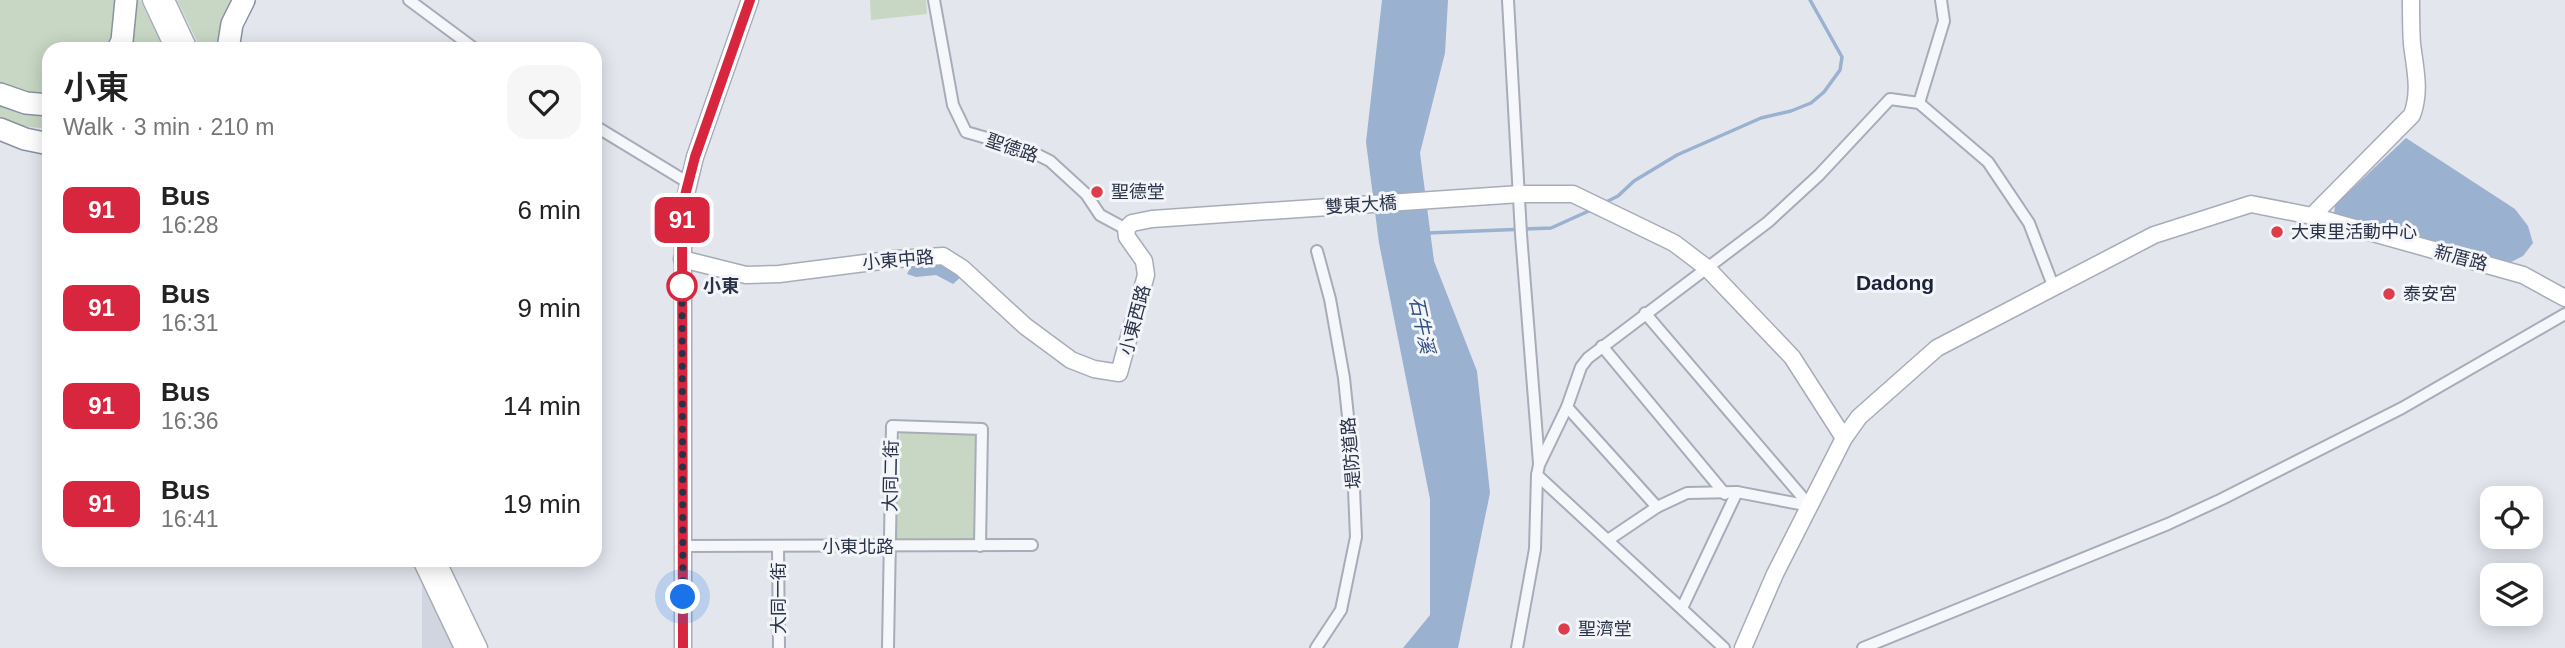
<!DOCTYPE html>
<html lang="en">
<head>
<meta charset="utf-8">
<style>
  body { margin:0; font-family:Helvetica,"Noto Sans TC",sans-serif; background:#f6f6f6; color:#222; height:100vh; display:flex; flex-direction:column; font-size:26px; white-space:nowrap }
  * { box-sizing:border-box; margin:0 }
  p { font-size:23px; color:#767676 }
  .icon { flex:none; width:38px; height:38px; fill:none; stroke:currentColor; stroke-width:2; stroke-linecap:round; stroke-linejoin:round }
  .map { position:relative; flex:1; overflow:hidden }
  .panel { position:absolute; left:42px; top:42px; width:560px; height:525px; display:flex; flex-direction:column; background:#fff; border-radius:21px; box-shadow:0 4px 18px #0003 }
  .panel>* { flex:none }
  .badge { padding:0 14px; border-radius:10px; font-size:24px; line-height:46px }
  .tools { position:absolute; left:2480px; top:486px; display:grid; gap:14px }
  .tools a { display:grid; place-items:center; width:63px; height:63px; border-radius:14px; background:#fff; box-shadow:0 4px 18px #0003; font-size:35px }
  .you { position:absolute; width:35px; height:35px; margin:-18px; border:5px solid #fff; border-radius:50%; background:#1a73e8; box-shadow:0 0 0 10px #1a73e833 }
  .map>.badge { position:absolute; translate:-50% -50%; box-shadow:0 0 0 4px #fff }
  .round { display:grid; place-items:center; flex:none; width:74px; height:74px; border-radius:21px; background:#f6f6f6 }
  .headline { display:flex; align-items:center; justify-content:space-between; height:119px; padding:0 21px }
  h1 { font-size:33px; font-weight:600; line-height:52px }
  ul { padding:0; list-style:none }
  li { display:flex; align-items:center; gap:21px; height:98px; padding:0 21px }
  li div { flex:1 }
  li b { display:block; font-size:26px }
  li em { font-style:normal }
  li .badge { min-width:77px; font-weight:700; text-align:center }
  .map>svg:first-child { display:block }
  .built { fill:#d1d5df }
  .green { fill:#c7d7c3 }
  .water { fill:#9bb1d0 }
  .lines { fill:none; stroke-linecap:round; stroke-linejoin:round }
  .stream { stroke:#9bb1d0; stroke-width:3.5 }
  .street-casing { stroke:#a7acb8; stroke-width:14 }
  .secondary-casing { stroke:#a7acb8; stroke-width:19 }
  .highway-casing { stroke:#8992a5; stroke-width:24 }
  .street { stroke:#f6f7fa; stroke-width:10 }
  .secondary { stroke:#fff; stroke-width:16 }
  .highway { stroke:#fff; stroke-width:21 }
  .line-casing { stroke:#fff; stroke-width:16 }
  .line { stroke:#d7263d; stroke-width:10 }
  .walk { stroke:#293247; stroke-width:7; stroke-dasharray:0 12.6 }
  .poi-dot { fill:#dd3d4a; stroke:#f3f5f9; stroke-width:2.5 }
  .stop-dot { fill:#fff; stroke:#d7263d; stroke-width:3.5 }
  .labels { text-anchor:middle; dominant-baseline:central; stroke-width:6; stroke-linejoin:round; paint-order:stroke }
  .street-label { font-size:18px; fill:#293247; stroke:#f3f5f9 }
  .poi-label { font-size:18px; fill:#293247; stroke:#f3f5f9; text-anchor:start }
  .stop-label { font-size:18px; font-weight:bold; fill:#293247; stroke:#f3f5f9; text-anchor:start }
  .water-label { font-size:19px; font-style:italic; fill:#2e4d80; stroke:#f3f5f9 }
  .quarter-label { font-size:21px; font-weight:bold; fill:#1b2338; stroke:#f3f5f9 }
</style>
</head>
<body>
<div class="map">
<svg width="2565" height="648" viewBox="0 0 2565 648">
  <rect width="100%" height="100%" fill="#e3e6ed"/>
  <polygon class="built" points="422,583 454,648 422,648"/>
  <g class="green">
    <polygon points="0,0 119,0 118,19 107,49 49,49 49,96 29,96 0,84"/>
    <polygon points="133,0 140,0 164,49 125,49"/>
    <polygon points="177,0 238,0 220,49 201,49"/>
    <polygon points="870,0 926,0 927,14 871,20"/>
    <polygon points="0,99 49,110 49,129 12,125 0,119"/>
    <polygon points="900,430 978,434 974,542 896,539"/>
  </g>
  <g class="water">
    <polygon points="1382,0 1448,0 1445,53 1420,153 1434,261 1477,371 1490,493 1458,648 1403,648 1430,615 1430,499 1379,243 1366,142"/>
    <polygon points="2406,138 2515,209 2528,226 2533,243 2523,256 2507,264 2334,214 2335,205"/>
    <polygon points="940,263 963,275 953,284 936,275 916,277 907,274 911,266"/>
  </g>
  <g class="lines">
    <g class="stream">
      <polyline points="1604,203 1618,196 1634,181 1677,155 1761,118 1791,111 1811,103 1824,92 1840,70 1842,57 1810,0"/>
      <polyline points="1428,233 1551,228 1591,210"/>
    </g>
    <defs>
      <g id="street">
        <polyline points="409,0 475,49"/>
        <polyline points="934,0 953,105 966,132 1028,150 1050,161 1086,194 1100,215 1126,229"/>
        <polyline points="1508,0 1521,234 1539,463"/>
        <polyline points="1919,103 1944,21 1941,0"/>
        <polyline points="595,126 687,182"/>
        <polyline points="1645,313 1810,506"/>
        <polyline points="1602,346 1725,494"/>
        <polyline points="1567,407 1657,507"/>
        <polyline points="1608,540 1657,507 1687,493 1737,492 1810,506"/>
        <polyline points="684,546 1032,545"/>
        <polyline points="778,547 779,648"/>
        <polyline points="1682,608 1737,492"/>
        <polyline points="888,648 892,426 982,429 980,546"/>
        <polyline points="1316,648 1341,610 1356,537 1353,465 1344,378 1330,299 1317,251"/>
        <polyline points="1517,648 1535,549 1537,475"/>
        <polyline points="1724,648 1537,475 1539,465 1567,407 1581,367 1588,358 1768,222 1819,175 1890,99 1919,103 1988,162 2029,223 2054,288"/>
        <polyline points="1863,648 2168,524 2222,499 2402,408 2565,314"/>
      </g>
      <g id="secondary">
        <polyline points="151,0 174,49"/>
        <polyline points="166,0 189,49"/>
        <polyline points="2312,216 2523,275 2565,298"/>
        <polyline points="682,259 746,275 779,274 896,259 943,256 962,268 1025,326 1071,360 1094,369 1119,373 1146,275 1144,261 1127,237 1126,229 1132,223 1152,219 1520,194 1573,194 1674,243 1707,268 1792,357 1844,438"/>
        <polyline points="421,560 463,648"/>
        <polyline points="437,560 479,648"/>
        <polyline points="683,648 683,207 695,157 750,0"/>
        <path d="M1743 648 1775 574 1844 438 1859 417 1937 348 2154 235 2251 204 2312 216 2412 115C2421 91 2415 69 2412 44 2411 30 2411 15 2411 0"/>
      </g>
      <g id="highway">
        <polyline points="118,49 122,41 126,0"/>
        <polyline points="228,49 232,24 244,0"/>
        <polyline points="0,94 26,103 49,105"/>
        <polyline points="0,129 25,139 49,144"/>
      </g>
    </defs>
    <use href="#street" class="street-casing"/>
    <use href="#secondary" class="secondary-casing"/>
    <use href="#highway" class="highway-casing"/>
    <use href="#street" class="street"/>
    <use href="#secondary" class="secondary"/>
    <use href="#highway" class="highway"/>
  </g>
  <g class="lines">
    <defs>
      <polyline id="line" points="683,648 682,207 695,157 750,0"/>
    </defs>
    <use href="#line" class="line-casing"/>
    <use href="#line" class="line"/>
    <polyline class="walk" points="682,286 682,282 683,597"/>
  </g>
  <g class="poi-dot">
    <circle cx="1097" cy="192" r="7"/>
    <circle cx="2277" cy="232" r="7"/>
    <circle cx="2389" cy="294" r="7"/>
    <circle cx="1564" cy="629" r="7"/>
  </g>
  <circle class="stop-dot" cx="682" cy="286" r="14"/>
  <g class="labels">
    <g class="street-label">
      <text transform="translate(1012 148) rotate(19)">聖德路</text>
      <text transform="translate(1361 205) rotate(-4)">雙東大橋</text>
      <text transform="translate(2461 258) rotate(15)">新厝路</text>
      <text transform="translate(898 260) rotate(-5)">小東中路</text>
      <text transform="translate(1135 320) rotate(-75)">小東西路</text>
      <text transform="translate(1351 453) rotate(-95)">堤防道路</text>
      <text transform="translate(891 476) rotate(-89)">大同二街</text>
      <text x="858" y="547">小東北路</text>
      <text transform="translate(779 598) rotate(-90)">大同一街</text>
    </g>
    <g class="poi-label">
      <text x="1111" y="192">聖德堂</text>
      <text x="2291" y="232">大東里活動中心</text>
      <text x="2403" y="294">泰安宮</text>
      <text x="1578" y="629">聖濟堂</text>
    </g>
    <g class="stop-label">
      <text x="703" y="286">小東</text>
    </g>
    <g class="water-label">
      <text transform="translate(1422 325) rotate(78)">石牛溪</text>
    </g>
    <g class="quarter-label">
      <text x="1895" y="282">Dadong</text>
    </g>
  </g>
</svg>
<div class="tools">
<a><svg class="icon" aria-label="locate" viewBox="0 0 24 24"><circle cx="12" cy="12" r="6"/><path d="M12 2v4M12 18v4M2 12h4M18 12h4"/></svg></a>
<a><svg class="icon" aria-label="layers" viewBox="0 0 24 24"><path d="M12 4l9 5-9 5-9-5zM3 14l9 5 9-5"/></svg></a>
</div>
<div class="you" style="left:683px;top:597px"></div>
<b class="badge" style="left:682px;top:220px;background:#d7263d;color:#fff">91</b>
<section class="panel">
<div class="headline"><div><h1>小東</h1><p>Walk · 3 min · 210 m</p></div><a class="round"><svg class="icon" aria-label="heart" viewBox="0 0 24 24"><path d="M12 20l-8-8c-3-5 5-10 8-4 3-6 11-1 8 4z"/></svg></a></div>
<ul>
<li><span class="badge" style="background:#d7263d;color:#fff">91</span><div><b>Bus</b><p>16:28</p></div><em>6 min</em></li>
<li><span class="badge" style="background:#d7263d;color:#fff">91</span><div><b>Bus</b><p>16:31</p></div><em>9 min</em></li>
<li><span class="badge" style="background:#d7263d;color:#fff">91</span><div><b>Bus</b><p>16:36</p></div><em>14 min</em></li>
<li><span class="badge" style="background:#d7263d;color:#fff">91</span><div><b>Bus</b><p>16:41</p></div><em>19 min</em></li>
</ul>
</section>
</div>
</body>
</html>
